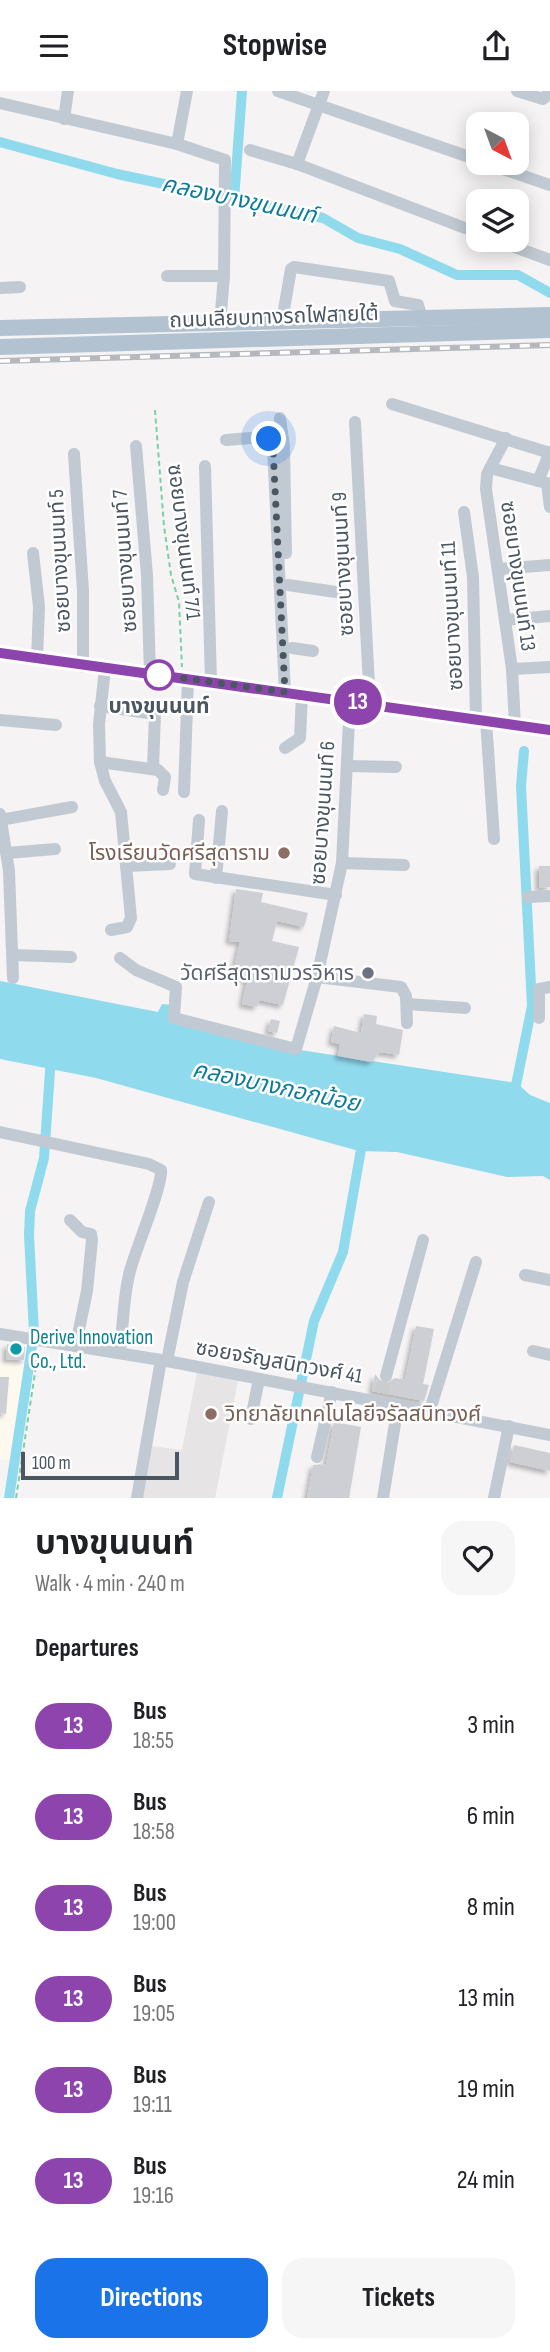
<!DOCTYPE html>
<html lang="en">
<head>
<meta charset="utf-8">
<style>
  body { margin:0; font-family:"Sofia Sans Condensed","Noto Sans Thai",sans-serif; background:#f6f6f6; color:#202124; height:100vh; display:flex; flex-direction:column; font-size:26px; white-space:nowrap }
  * { box-sizing:border-box; margin:0 }
  p { font-size:23px; color:#757577 }
  .icon { flex:none; width:38px; height:38px; fill:none; stroke:currentColor; stroke-width:2; stroke-linecap:round; stroke-linejoin:round }
  .map { position:relative; height:1407px; overflow:hidden }
  .details { display:flex; flex-direction:column; background:#fff; flex:1 }
  .details>* { flex:none }
  .badge { padding:0 14px; border-radius:23px; font-size:24px; line-height:46px }
  .needle { width:46px; rotate:139deg }
  .fabs { position:absolute; left:466px; top:21px; display:grid; gap:14px }
  .fabs a { display:grid; place-items:center; width:63px; height:63px; border-radius:14px; background:#fff; box-shadow:0 4px 18px #0003; font-size:35px }
  .scale { position:absolute; left:21px; bottom:18px; width:158px; box-sizing:border-box; padding-left:7px; border:4px solid #4a5661; border-top:0; font-size:19px; line-height:24px; white-space:nowrap; color:#4a5661; -webkit-text-stroke:5px #fff; paint-order:stroke }
  .you { position:absolute; width:35px; height:35px; margin:-18px; border:5px solid #fff; border-radius:50%; background:#1a73e8; box-shadow:0 0 0 10px #1a73e833 }
  .map>.badge { position:absolute; translate:-50% -50%; box-shadow:0 0 0 4px #fff }
  h2 { padding:0 35px; font-size:26px; line-height:63px }
  .round { display:grid; place-items:center; flex:none; width:74px; height:74px; border-radius:21px; background:#f6f6f6 }
  .overview { display:flex; align-items:center; justify-content:space-between; height:119px; padding:0 35px }
  h1 { font-size:33px; font-weight:700; line-height:52px }
  .primary-button { display:flex; gap:14px; margin-top:auto; padding:14px 35px }
  .primary-button a { flex:1; height:80px; border-radius:21px; background:#1a73e8; color:#fff; font-size:28px; font-weight:700; line-height:80px; text-align:center }
  .primary-button a+a { background:#f6f6f6; color:#202124 }
  ul { padding:0; list-style:none }
  li { display:flex; align-items:center; gap:21px; height:91px; padding:0 35px }
  li div { flex:1 }
  li b { display:block; font-size:26px }
  li em { font-style:normal }
  li .badge { min-width:77px; font-weight:700; text-align:center }
  header { display:flex; justify-content:space-between; align-items:center; height:91px; padding:0 35px; background:#fff; font-size:32px; font-weight:700 }
  .map>svg:first-child { display:block }
  .commercial { fill:#fdf9ef }
  .education { fill:#e6e4e5 }
  .water { fill:#90daee }
  .lines { fill:none; stroke-linecap:round; stroke-linejoin:round }
  .canal { stroke:#90daee; stroke-width:10 }
  .building { fill:#cdcfd5; filter:url(#shadow) }
  .minor-tunnel { stroke:#caccce; stroke-width:12; stroke-dasharray:12 6; stroke-linecap:butt }
  .path { stroke:#7ad0a6; stroke-width:2; stroke-dasharray:5 3.5; stroke-linecap:butt }
  .minor { stroke:#c1cad2; stroke-width:12 }
  .major { stroke:#b3c2d1; stroke-width:16 }
  .rail-casing { stroke:#b5b8bd; stroke-width:6 }
  .rail { stroke:#fff; stroke-width:3.5; stroke-dasharray:10; stroke-linecap:butt }
  .line-casing { stroke:#fff; stroke-width:16 }
  .line { stroke:#8e44ad; stroke-width:10 }
  .walk { stroke:#4a5661; stroke-width:7; stroke-dasharray:0 12.6 }
  .stop-dot { fill:#fff; stroke:#8e44ad; stroke-width:3.5 }
  .education-dot { fill:#8d6e63; stroke:#fff; stroke-width:2.5 }
  .worship-dot { fill:#6b7280; stroke:#fff; stroke-width:2.5 }
  .culture-dot { fill:#0f9aa8; stroke:#fff; stroke-width:2.5 }
  .labels { text-anchor:middle; dominant-baseline:central; stroke-width:5; stroke-linejoin:round; paint-order:stroke }
  .street-label { font-size:21px; fill:#4a5661; stroke:#fff }
  .stop-label { font-size:21px; font-weight:bold; fill:#4a5661; stroke:#fff }
  .education-label { font-size:21px; fill:#785e54; stroke:#fff; text-anchor:end }
  .worship-label { font-size:21px; fill:#5b616d; stroke:#fff; text-anchor:end }
  .culture-label { font-size:21px; fill:#0d838f; stroke:#fff; text-anchor:start }
  .water-label { font-size:23px; font-style:italic; fill:#0c7c9b; stroke:#fff }
</style>
</head>
<body>
<header><svg class="icon" aria-label="menu" viewBox="0 0 24 24"><path d="M4 6h16M4 12h16M4 18h16"/></svg>Stopwise<svg class="icon" aria-label="share" viewBox="0 0 24 24"><path d="M12 15V3M7 8l5-5 5 5M5 13v7h14v-7"/></svg></header>
<div class="map">
<svg width="550" height="1407" viewBox="0 0 550 1407">
  <defs>
    <filter id="shadow"><feDropShadow dx="-3.5" dy="3.5" stdDeviation="2" flood-color="#0004"/></filter>
  </defs>
  <rect width="100%" height="100%" fill="#f5f3f3"/>
  <polygon class="commercial" points="0,1271 24,1273 14,1370 0,1368"/>
  <polygon class="education" points="197,1281 238,1290 215,1407 139,1407 150,1355 182,1359"/>
  <polygon class="water" points="0,890 158,921 162,913 171,914 170,927 300,959 517,992 530,1004 550,1012 550,1089 543,1085 507,1086 397,1061 359,1060 96,987 0,968"/>
  <g class="lines">
    <g class="canal">
      <polyline points="0,51 117,83 323,127 358,147 400,158 457,184 518,184 550,202"/>
      <polyline points="234,109 242,0"/>
      <polyline points="514,1004 532,915 521,695 524,660"/>
      <polyline points="9,1407 34,1242 29,1144 30,1120 44,1067 51,966"/>
      <polyline points="277,1407 314,1230 343,1161 363,1047"/>
    </g>
  </g>
  <g class="building">
    <polygon points="539,775 550,775 550,796 539,797"/>
    <polygon points="236,798 263,802 261,811 308,822 304,836 277,830 272,850 299,856 283,914 259,909 257,916 242,913 247,889 233,882 240,851 229,850"/>
    <polygon points="364,923 377,925 376,933 403,939 399,964 380,961 371,971 338,965 340,953 331,951 334,935 361,942"/>
    <polygon points="271,928 280,930 277,942 268,940"/>
    <polygon points="416,1235 434,1238 423,1293 429,1294 424,1310 372,1300 375,1283 384,1294 395,1287 405,1289"/>
    <polygon points="7,1253 25,1256 24,1269 6,1268"/>
    <polygon points="0,1286 9,1286 6,1323 0,1322"/>
    <polygon points="334,1331 361,1336 349,1407 307,1407 313,1374 326,1373"/>
    <polygon points="514,1354 550,1362 550,1380 510,1371"/>
  </g>
  <g class="lines">
    <polyline class="minor-tunnel" points="381,1302 386,1285"/>
    <g class="path">
      <polyline points="155,319 164,435 171,484 179,511 182,576"/>
      <polyline points="16,1407 38,1262"/>
    </g>
    <g class="minor">
      <polyline points="278,0 478,69"/>
      <polyline points="517,0 543,8 550,1"/>
      <polyline points="0,12 177,53 225,69 224,185 220,232"/>
      <polyline points="64,28 68,0"/>
      <polyline points="177,53 187,0"/>
      <polyline points="250,59 297,73 478,142"/>
      <polyline points="485,72 550,94"/>
      <polyline points="297,73 324,0"/>
      <polyline points="495,149 550,169"/>
      <polyline points="167,185 224,185"/>
      <polyline points="0,197 20,196"/>
      <polyline points="282,230 291,178 294,176 389,190 395,210 418,214 422,227"/>
      <polyline points="392,313 550,362"/>
      <polyline points="280,327 284,356 286,462"/>
      <polyline points="355,331 370,613"/>
      <polyline points="506,347 487,383 486,398 512,578 515,634"/>
      <polyline points="226,349 264,346 269,348 273,357 285,601"/>
      <polyline points="136,355 147,484 150,583"/>
      <polyline points="74,363 83,500 83,576"/>
      <polyline points="205,375 211,591"/>
      <polyline points="490,377 550,393"/>
      <polyline points="538,390 550,361"/>
      <polyline points="547,393 550,416"/>
      <polyline points="464,421 473,486 476,628"/>
      <polyline points="33,462 39,516 37,568"/>
      <polyline points="499,478 550,474"/>
      <polyline points="288,494 336,501"/>
      <polyline points="505,529 550,525"/>
      <polyline points="292,557 313,560"/>
      <polyline points="0,561 550,639"/>
      <polyline points="105,578 99,633 100,671 105,690 121,721 131,827 127,836 111,839"/>
      <polyline points="512,578 550,576"/>
      <polyline points="100,615 155,623 153,677"/>
      <polyline points="0,629 56,634"/>
      <polyline points="486,629 494,748"/>
      <polyline points="285,657 300,647 302,603"/>
      <polyline points="100,671 158,679 165,686 163,699"/>
      <polyline points="347,675 396,676"/>
      <polyline points="184,701 188,588"/>
      <polyline points="0,723 9,780 13,887"/>
      <polyline points="0,729 72,716"/>
      <polyline points="199,729 195,783 336,804"/>
      <polyline points="7,762 55,758"/>
      <polyline points="342,772 404,774"/>
      <polyline points="126,775 170,773"/>
      <polyline points="216,787 222,720"/>
      <polyline points="528,806 550,805"/>
      <polyline points="14,864 71,866"/>
      <polyline points="120,867 136,879 176,896 174,927 296,958 317,886 342,772 350,610"/>
      <polyline points="317,886 401,896 406,905 407,932"/>
      <polyline points="407,913 465,917"/>
      <polyline points="539,927 539,898 550,896"/>
      <path d="M0 1041 149 1073 161 1079C163 1095 134 1161 129 1184 123 1209 123 1236 120 1261"/>
      <polyline points="70,1129 82,1141 91,1143 92,1149 87,1200 76,1253"/>
      <polyline points="525,1184 550,1189"/>
      <polyline points="0,1243 167,1270 550,1344"/>
      <polyline points="533,1260 550,1264"/>
      <polyline points="167,1270 183,1191 209,1111"/>
      <polyline points="386,1285 423,1149"/>
      <polyline points="430,1319 476,1171"/>
      <polyline points="251,1328 259,1288"/>
      <polyline points="317,1366 332,1301"/>
      <polyline points="137,1407 161,1269"/>
      <polyline points="383,1407 398,1314"/>
      <polyline points="494,1407 509,1335"/>
    </g>
    <g class="major">
      <polyline points="0,237 550,224"/>
      <polyline points="0,256 550,239"/>
    </g>
    <defs>
      <polyline id="rail" points="0,270 550,254"/>
    </defs>
    <use href="#rail" class="rail-casing"/>
    <use href="#rail" class="rail"/>
  </g>
  <g class="lines">
    <defs>
      <polyline id="line" points="0,562 550,639"/>
    </defs>
    <use href="#line" class="line-casing"/>
    <use href="#line" class="line"/>
    <polyline class="walk" points="159,584 285,601 273,357 269,348"/>
  </g>
  <circle class="stop-dot" cx="159" cy="584" r="14"/>
  <g class="education-dot">
    <circle cx="284" cy="762" r="7"/>
    <circle cx="211" cy="1323" r="7"/>
  </g>
  <circle class="worship-dot" cx="368" cy="882" r="7"/>
  <circle class="culture-dot" cx="16" cy="1258" r="7"/>
  <g class="labels">
    <g class="street-label">
      <text transform="translate(274 226) rotate(-2)">ถนนเลียบทางรถไฟสายใต้</text>
      <text transform="translate(184 451) rotate(83)">ซอยบางขุนนนท์ 7/1</text>
      <text transform="translate(60 470) rotate(-93)">ซอยบางขุนนนท์ 5</text>
      <text transform="translate(125 470) rotate(-94)">ซอยบางขุนนนท์ 7</text>
      <text transform="translate(343 473) rotate(-93)">ซอยบางขุนนนท์ 9</text>
      <text transform="translate(518 485) rotate(82)">ซอยบางขุนนนท์ 13</text>
      <text transform="translate(452 525) rotate(-93)">ซอยบางขุนนนท์ 11</text>
      <text transform="translate(323 722) rotate(-86)">ซอยบางขุนนนท์ 6</text>
      <text transform="translate(279 1271) rotate(10)">ซอยจรัญสนิทวงศ์ 41</text>
    </g>
    <g class="stop-label">
      <text x="159" y="615">บางขุนนนท์</text>
    </g>
    <g class="education-label">
      <text x="270" y="762">โรงเรียนวัดศรีสุดาราม</text>
      <text x="225" y="1323" text-anchor="start">วิทยาลัยเทคโนโลยีจรัลสนิทวงศ์</text>
    </g>
    <g class="worship-label">
      <text x="354" y="882">วัดศรีสุดารามวรวิหาร</text>
    </g>
    <g class="culture-label">
      <text x="30" y="1246">Derive Innovation<tspan x="30" dy="24">Co., Ltd.</tspan></text>
    </g>
    <g class="water-label">
      <text transform="translate(239 109) rotate(12)">คลองบางขุนนนท์</text>
      <text transform="translate(276 996) rotate(12)">คลองบางกอกน้อย</text>
    </g>
  </g>
</svg>
<div class="fabs">
<a><svg class="needle" viewBox="-14 -14 28 28"><path d="M0-13l5 13h-10z" fill="#e53935"/><path d="M0 13l5-13h-10z" fill="#757577"/></svg></a>
<a><svg class="icon" aria-label="layers" viewBox="0 0 24 24"><path d="M12 4l9 5-9 5-9-5zM3 14l9 5 9-5"/></svg></a>
</div>
<div class="scale">100 m</div>
<div class="you" style="left:269px;top:348px"></div>
<b class="badge" style="left:358px;top:611px;background:#8e44ad;color:#fff">13</b>
</div>
<section class="details">
<div class="overview"><div><h1>บางขุนนนท์</h1><p>Walk · 4 min · 240 m</p></div><a class="round"><svg class="icon" aria-label="heart" viewBox="0 0 24 24"><path d="M12 20l-8-8c-3-5 5-10 8-4 3-6 11-1 8 4z"/></svg></a></div>
<h2>Departures</h2>
<ul>
<li><span class="badge" style="background:#8e44ad;color:#fff">13</span><div><b>Bus</b><p>18:55</p></div><em>3 min</em></li>
<li><span class="badge" style="background:#8e44ad;color:#fff">13</span><div><b>Bus</b><p>18:58</p></div><em>6 min</em></li>
<li><span class="badge" style="background:#8e44ad;color:#fff">13</span><div><b>Bus</b><p>19:00</p></div><em>8 min</em></li>
<li><span class="badge" style="background:#8e44ad;color:#fff">13</span><div><b>Bus</b><p>19:05</p></div><em>13 min</em></li>
<li><span class="badge" style="background:#8e44ad;color:#fff">13</span><div><b>Bus</b><p>19:11</p></div><em>19 min</em></li>
<li><span class="badge" style="background:#8e44ad;color:#fff">13</span><div><b>Bus</b><p>19:16</p></div><em>24 min</em></li>
</ul>
<div class="primary-button"><a>Directions</a><a>Tickets</a></div>
</section>
</body>
</html>
